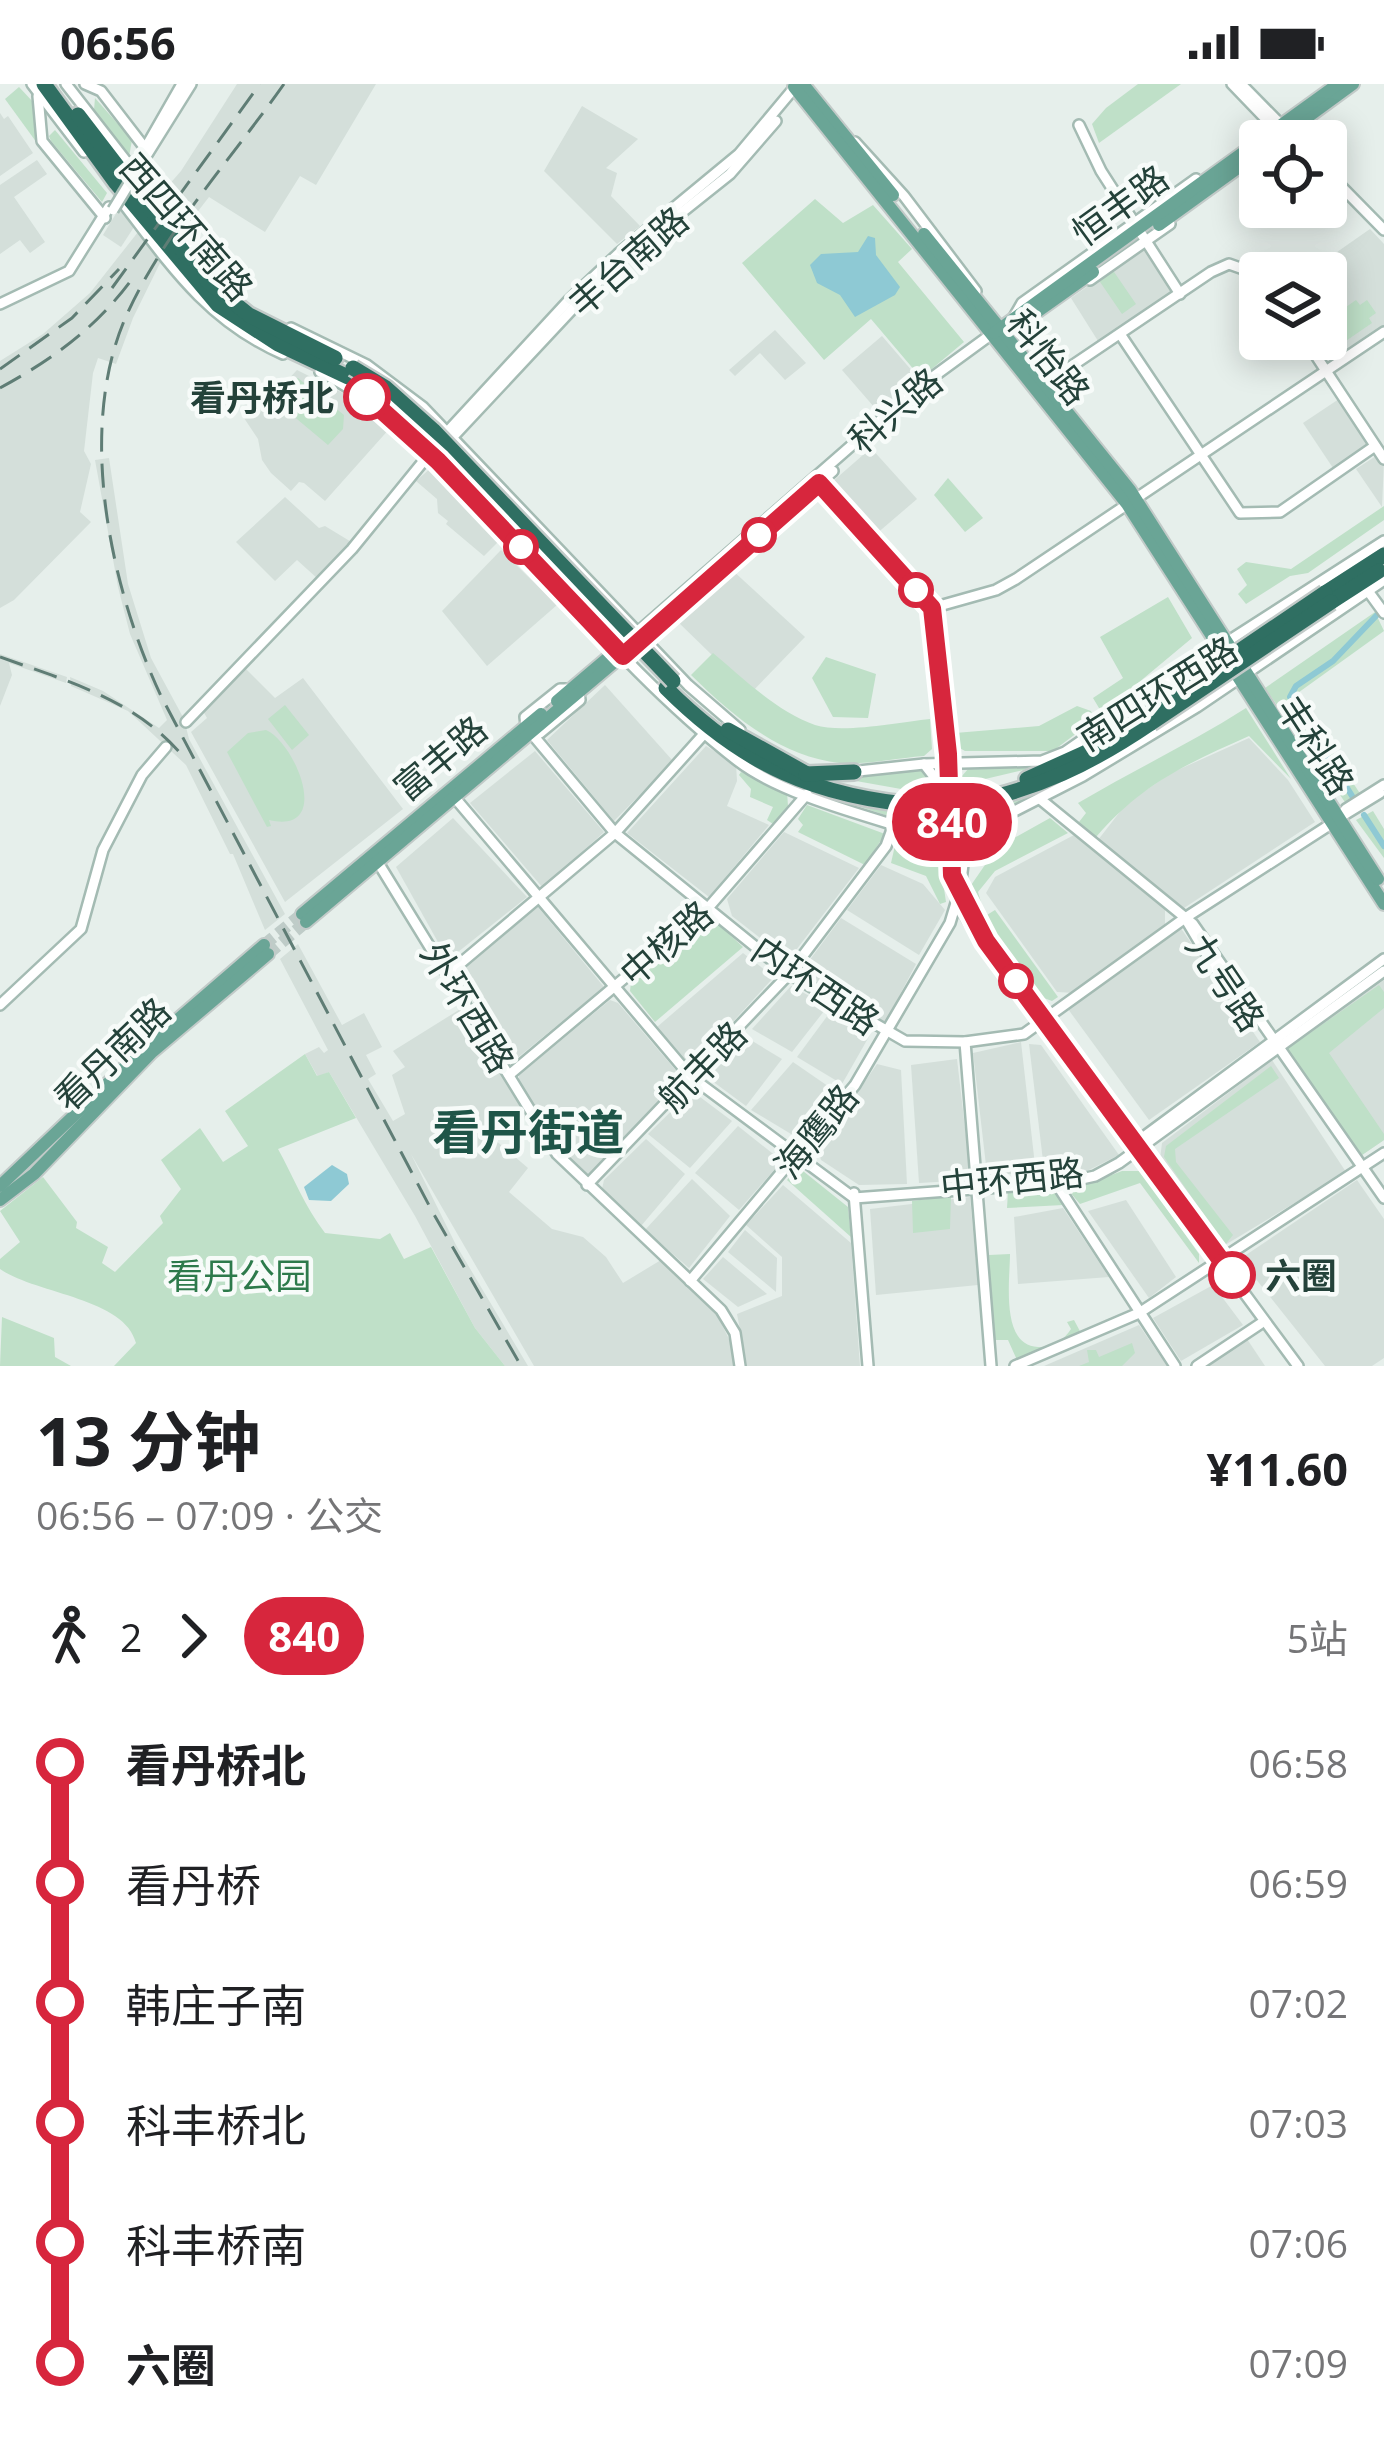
<!DOCTYPE html>
<html lang="zh">
<head>
<meta charset="utf-8">
<style>
  body { margin:0; font-family:"Open Sans","Noto Sans SC",sans-serif; background:#f6f6f6; color:#202124; height:100vh; display:flex; flex-direction:column; font-size:45px; white-space:nowrap }
  * { box-sizing:border-box; margin:0 }
  p { font-size:39px; color:#757577 }
  .icon { flex:none; width:66px; height:66px; fill:none; stroke:currentColor; stroke-width:2; stroke-linecap:round; stroke-linejoin:round }
  .map { position:relative; height:1282px; overflow:hidden }
  .side { display:flex; flex-direction:column; background:#fff; flex:1 }
  .side>* { flex:none }
  .badge { padding:0 24px; border-radius:39px; font-size:42px; line-height:78px }
  .fabs { position:absolute; left:1239px; top:36px; display:grid; gap:24px }
  .fabs a { display:grid; place-items:center; width:108px; height:108px; border-radius:12px; background:#fff; box-shadow:0 6px 30px #0003; font-size:60px }
  .map>.badge { position:absolute; translate:-50% -50%; box-shadow:0 0 0 6px #fff }
  .legs { display:flex; align-items:center; gap:18px; height:132px; padding:0 36px; font-size:39px }
  .legs p { margin-inline-start:auto }
  .summary { display:flex; align-items:center; justify-content:space-between; height:204px; padding:0 36px }
  h1 { font-size:66px; font-weight:700; line-height:90px }
  ul { padding:0 36px; list-style:none }
  li { display:flex; align-items:center; gap:42px; height:120px; font-size:45px }
  li i { display:grid; place-items:center; width:18px; height:100%; margin:0 15px; background:currentColor }
  li i::after { content:''; width:30px; height:30px; margin:-15px; border:9px solid; border-radius:50%; background:#fff }
  li p { margin-inline-start:auto }
  li:first-child i { background:linear-gradient(#0000 50%,currentColor 0) }
  li:last-child i { background:linear-gradient(currentColor 50%,#0000 0) }
  .status { display:flex; justify-content:space-between; align-items:center; height:84px; padding:0 60px; background:#fff; direction:ltr }
  .status svg { height:33px; fill:currentColor }
  .map>svg:first-child { display:block }
  .built { fill:#d4dfda }
  .green { fill:#bfe0c8 }
  .water { fill:#8ec9d4 }
  .lines { fill:none; stroke-linecap:round; stroke-linejoin:round }
  .canal { stroke:#8ec9d4; stroke-width:6 }
  .primary-tunnel { stroke:#bfccc8; stroke-width:12; stroke-dasharray:12 6; stroke-linecap:butt }
  .secondary-casing { stroke:#a4bbb3; stroke-width:14 }
  .primary-casing { stroke:#c2cac8; stroke-width:16 }
  .highway-casing { stroke:#c2cac8; stroke-width:20 }
  .secondary { stroke:#fff; stroke-width:9 }
  .primary { stroke:#6aa596; stroke-width:12 }
  .highway { stroke:#2f6f62; stroke-width:15 }
  .rail { stroke:#5f7d75; stroke-width:3; stroke-dasharray:24 12; stroke-linecap:butt }
  .secondary-bridge-casing { stroke:#a4bbb3; stroke-width:14; stroke-linecap:butt }
  .highway-bridge-casing { stroke:#c2cac8; stroke-width:20; stroke-linecap:butt }
  .secondary-bridge { stroke:#fff; stroke-width:9 }
  .highway-bridge { stroke:#2f6f62; stroke-width:15 }
  .line-1-casing { stroke:#fff; stroke-width:27 }
  .line-1 { stroke:#d7263d; stroke-width:18 }
  .stop-1-dot { fill:#fff; stroke:#d7263d; stroke-width:6 }
  .labels { text-anchor:middle; dominant-baseline:central; stroke-width:9; stroke-linejoin:round; paint-order:stroke }
  .street-label { font-size:36px; fill:#24423a; stroke:#f7fbf9 }
  .stop-label { font-size:36px; font-weight:bold; fill:#24423a; stroke:#f7fbf9; text-anchor:end }
  .park-label { font-size:36px; fill:#2d7a4b; stroke:#f7fbf9 }
  .district-label { font-size:48px; font-weight:bold; fill:#1f5548; stroke:#f7fbf9 }
</style>
</head>
<body>
<div class="status"><b>06:56</b><svg viewBox="0 0 49 12"><path d="M0 12V9h3v3zM5 12V6h3v6zM10 12V3h3v9zM15 12V0h3v12zM26 1h20v11H26zM47 4h2v5h-2z"/></svg></div>
<div class="map">
<svg width="1384" height="1282" viewBox="0 0 1384 1282">
  <rect width="100%" height="100%" fill="#e6efeb"/>
  <g class="built">
    <polygon points="237,0 376,0 316,101 300,92 265,148 209,113 185,144 160,111 181,87"/>
    <polygon points="582,22 638,55 606,84 617,89 611,112 640,142 617,160 544,87"/>
    <polygon points="0,29 4,35 8,32 33,69 0,92"/>
    <polygon points="37,76 47,90 14,113 45,158 30,169 20,156 0,170 0,101"/>
    <polygon points="120,123 134,143 121,163 103,151"/>
    <polygon points="1370,145 1384,160 1384,242 1332,277 1323,275 1310,255 1326,255 1326,189 1307,189"/>
    <polygon points="138,148 161,177 133,234 116,280 98,274 93,289 84,367 91,380 80,428 91,438 14,516 0,524 0,277 43,250 90,209"/>
    <polygon points="1142,164 1171,207 1098,257 1071,214"/>
    <polygon points="775,246 806,279 785,296 760,269 735,292 729,286"/>
    <polygon points="882,252 919,295 881,331 842,286"/>
    <polygon points="297,286 369,322 391,343 325,417 304,399 299,398 291,407 271,389 262,376 258,355 244,334 243,322 257,309 266,319"/>
    <polygon points="1339,315 1367,357 1366,362 1333,384 1303,339"/>
    <polygon points="871,364 917,415 875,451 831,399"/>
    <polygon points="1379,370 1384,377 1382,423 1356,385"/>
    <polygon points="109,374 128,500 151,574 184,635 189,655 285,830 265,846 233,770 230,770 186,681 128,627 71,602 70,593 103,607 159,644 167,636 130,550 118,503 95,376"/>
    <polygon points="432,383 502,454 484,472 446,440 448,437 438,429 437,415 416,397"/>
    <polygon points="285,413 319,444 325,442 353,459 318,495 297,476 275,497 236,458"/>
    <polygon points="501,466 557,521 487,582 442,527"/>
    <polygon points="731,485 805,553 751,609 676,536"/>
    <polygon points="0,570 67,593 66,599 9,579 12,591 0,622"/>
    <polygon points="245,584 275,614 303,594 403,725 285,818 191,648 207,634 203,627"/>
    <polygon points="605,601 673,677 614,737 547,656"/>
    <polygon points="1249,654 1288,696 1315,738 1184,824 1098,756 1126,720 1171,689"/>
    <polygon points="706,662 736,680 737,697 727,722 769,741 709,813 627,749"/>
    <polygon points="535,667 604,748 543,804 470,719"/>
    <polygon points="453,734 527,813 448,876 396,783"/>
    <polygon points="784,748 859,784 793,870 782,871 732,832 727,815"/>
    <polygon points="1074,751 1165,823 1165,844 1075,909 1057,908 986,809 995,793"/>
    <polygon points="881,781 923,800 945,826 919,871 847,826"/>
    <polygon points="538,823 604,903 510,980 457,891"/>
    <polygon points="841,834 916,880 885,939 800,889"/>
    <polygon points="1180,843 1260,958 1149,1036 1068,925"/>
    <polygon points="298,860 342,941 364,929 382,963 366,971 376,990 368,995 393,1037 405,1030 392,991 405,983 393,967 462,924 527,1033 494,1055 528,1084 509,1108 552,1145 583,1153 606,1173 623,1199 661,1176 717,1231 734,1265 736,1282 534,1282 411,1070 456,1161 528,1282 505,1282 475,1244 415,1132 329,988 318,993 305,970 319,963 324,969 328,966 280,875"/>
    <polygon points="743,869 774,893 696,978 686,977 657,943"/>
    <polygon points="1384,896 1384,1056 1362,1071 1287,965"/>
    <polygon points="791,902 828,922 792,968 752,945"/>
    <polygon points="610,916 618,919 679,990 679,998 590,1091 581,1089 561,1069 519,998 519,991"/>
    <polygon points="831,927 871,949 842,1000 797,973"/>
    <polygon points="744,952 782,975 746,1022 704,991"/>
    <polygon points="1021,958 1036,1090 987,1090 973,969"/>
    <polygon points="1029,960 1041,961 1119,1071 1087,1087 1044,1085"/>
    <polygon points="957,975 971,1096 919,1099 911,981"/>
    <polygon points="1272,976 1346,1088 1225,1161 1160,1075 1162,1059"/>
    <polygon points="793,978 838,1009 796,1053 751,1026"/>
    <polygon points="877,980 901,986 907,1100 859,1101 821,1076 818,1066"/>
    <polygon points="692,1007 732,1037 690,1084 648,1050"/>
    <polygon points="738,1042 782,1077 739,1126 695,1089"/>
    <polygon points="646,1055 685,1090 641,1142 602,1105 604,1096"/>
    <polygon points="692,1095 730,1132 689,1184 645,1146"/>
    <polygon points="1357,1096 1384,1135 1384,1274 1372,1282 1325,1282 1240,1175"/>
    <polygon points="783,1101 851,1159 860,1282 747,1282 737,1230 782,1212 782,1173 746,1141"/>
    <polygon points="970,1113 978,1201 876,1211 870,1125"/>
    <polygon points="1126,1116 1176,1193 1149,1214 1088,1127"/>
    <polygon points="1063,1124 1109,1193 1018,1200 1014,1133"/>
    <polygon points="745,1146 777,1174 776,1208 728,1168"/>
    <polygon points="723,1173 767,1210 738,1223 703,1195"/>
    <polygon points="1213,1201 1243,1241 1181,1277 1153,1234"/>
    <polygon points="1139,1241 1167,1282 1044,1282"/>
    <polygon points="1247,1255 1265,1282 1205,1282"/>
  </g>
  <g class="green">
    <polygon points="1138,0 1181,0 1099,59 1092,40 1106,24"/>
    <polygon points="19,3 34,19 37,59 5,15"/>
    <polygon points="95,14 132,56 129,73 94,26"/>
    <polygon points="55,46 107,109 102,118 51,57 49,52"/>
    <polygon points="815,115 843,139 873,121 912,165 898,178 964,258 921,294 871,235 824,276 742,179"/>
    <polygon points="1112,185 1136,220 1122,230 1098,195"/>
    <polygon points="1356,216 1360,221 1367,216 1376,229 1369,234 1372,239 1337,263 1333,258 1326,263 1321,255 1326,255 1326,237"/>
    <polygon points="298,294 344,331 343,345 328,361 273,315 281,312 290,296"/>
    <polygon points="948,394 983,434 965,448 934,411"/>
    <polygon points="1384,422 1384,436 1308,489 1290,492 1246,520 1238,510 1247,501 1237,485 1246,478 1291,485"/>
    <polygon points="1168,513 1192,554 1102,629 1093,614 1123,594 1100,553"/>
    <polygon points="1375,528 1384,547 1295,611 1361,711 1347,721 1265,604"/>
    <path d="M713 569C743 594 777 628 815 641 843 650 899 638 930 635L932 665 924 672C897 674 867 681 840 679 780 673 732 631 691 591Z"/>
    <polygon points="826,573 876,590 868,634 833,633 812,594"/>
    <polygon points="285,621 309,651 292,666 268,635"/>
    <polygon points="1077,622 1091,627 1094,636 1053,667 965,667 956,662 955,649 1039,642"/>
    <path d="M1246 624 1291 695 1249 652C1186 680 1142 700 1096 753L1079 738 1086 729 1078 719C1134 686 1191 659 1246 624Z"/>
    <path d="M266 646C295 658 334 751 269 736L271 742 267 743 227 668 248 649Z"/>
    <polygon points="1036,683 964,700 962,692 968,685"/>
    <polygon points="923,685 931,693 932,706 901,705 828,692"/>
    <polygon points="741,688 787,708 788,722 773,740 767,736 773,723 750,713 751,705 739,691"/>
    <polygon points="1038,711 973,742 967,737 968,727"/>
    <polygon points="827,712 933,727 934,737 925,744"/>
    <polygon points="807,721 885,750 865,781 798,748 803,741 798,735"/>
    <polygon points="1373,727 1384,745 1384,774 1356,736"/>
    <polygon points="1050,734 1068,749 995,787 978,808 983,825 974,828 967,807 987,778 989,768"/>
    <polygon points="896,757 939,771 946,818 940,820 926,792 891,779"/>
    <polygon points="995,826 1058,913 1052,917 1041,913 982,834"/>
    <polygon points="713,835 743,863 655,938 630,907 631,898 706,836"/>
    <polygon points="1379,901 1384,908 1384,924 1329,969 1384,1050 1384,1056 1362,1071 1287,965"/>
    <path d="M305 970 317 992 329 988 356 1034 278 1065C294 1094 305 1123 325 1149L380 1155 390 1149 404 1175 431 1163 475 1244 505 1282H114L136 1259C125 1214 36 1210 0 1185V1175L20 1158 0 1127 43 1093 77 1138 76 1144 108 1163 102 1179 115 1188 163 1139 160 1132 181 1105 161 1076 200 1044 223 1078 248 1062 225 1027Z"/>
    <polygon points="1271,982 1279,994 1175,1065 1176,1078 1233,1151 1225,1161 1164,1073 1166,1062"/>
    <polygon points="798,1083 848,1123 851,1153 787,1096"/>
    <polygon points="1122,1087 1140,1087 1199,1170 1199,1179 1140,1099 1080,1120 1069,1107"/>
    <polygon points="1053,1105 1063,1121 1007,1124 1008,1107"/>
    <polygon points="951,1112 950,1145 913,1149 912,1117"/>
    <path d="M1010 1170C1010 1195 1000 1262 1038 1263 1052 1264 1064 1256 1071 1245L1067 1238 1074 1236 1082 1251 1017 1276 1008 1256H993L989 1171Z"/>
    <polygon points="2,1233 54,1254 55,1273 71,1282 0,1282"/>
    <polygon points="1132,1259 1135,1269 1122,1282 1079,1282 1089,1278 1087,1266 1096,1266 1099,1273"/>
  </g>
  <g class="water">
    <polygon points="868,152 875,154 876,171 900,203 895,211 855,233 840,211 817,199 810,181 821,170 858,168"/>
    <polygon points="332,1081 347,1090 349,1100 331,1117 309,1116 304,1103"/>
  </g>
  <g class="lines">
    <g class="canal">
      <polyline points="1354,715 1290,613 1296,602 1333,577 1376,532"/>
      <polyline points="1364,731 1384,762"/>
    </g>
    <g class="primary-tunnel">
      <polyline points="264,861 302,830"/>
      <polyline points="268,870 306,838"/>
    </g>
    <defs>
      <g id="secondary">
        <polyline points="32,0 84,68"/>
        <polyline points="66,0 222,200"/>
        <polyline points="85,0 101,7 148,68"/>
        <polyline points="1232,0 1287,57"/>
        <polyline points="1241,0 1297,57"/>
        <polyline points="38,12 42,57 105,134"/>
        <polyline points="1079,41 1101,87 1180,210"/>
        <polyline points="855,58 904,112 976,207"/>
        <polyline points="146,63 182,0"/>
        <polyline points="141,80 191,0"/>
        <polyline points="1326,87 1384,146"/>
        <path d="M120 115C169 179 206 236 283 270"/>
        <polyline points="1090,196 1170,140"/>
        <polyline points="0,220 69,187 109,123"/>
        <polyline points="1014,233 1022,219 1196,95"/>
        <polyline points="291,244 367,281 423,323 688,601 740,646"/>
        <polyline points="1120,250 1240,429 1280,428 1375,362"/>
        <polyline points="1305,255 1384,375"/>
        <path d="M320 288C386 320 436 374 487 427 568 512 645 605 738 677 785 713 876 734 933 753L960 755 1083 692 1197 623 1384 496"/>
        <polyline points="1045,300 1211,188 1229,180 1260,191"/>
        <polyline points="450,356 607,188 730,90 776,37"/>
        <polyline points="801,415 833,387"/>
        <polyline points="1368,507 1384,529"/>
        <polyline points="932,524 996,506 1016,495 1384,248"/>
        <polyline points="638,548 915,306 993,249"/>
        <polyline points="643,554 783,430"/>
        <polyline points="579,609 580,616 540,649 532,650 615,749 789,890 905,957 965,958 1024,950 1185,834 1331,740"/>
        <polyline points="186,638 352,465 448,347 569,216 618,170 739,70 795,3"/>
        <polyline points="526,641 525,633 560,605 567,605"/>
        <polyline points="949,680 953,791 965,822 1063,963 1298,1282"/>
        <polyline points="849,688 924,680 1042,677 1065,668 1188,583 1384,457"/>
        <polyline points="455,714 691,993 854,1114 1068,1098 1095,1092 1119,1079 1384,887"/>
        <polyline points="1040,715 1193,840 1384,1114"/>
        <path d="M945 716C947 784 943 804 985 862"/>
        <polyline points="957,731 960,743 972,749 965,764 960,805"/>
        <polyline points="1339,734 1346,725 1384,701"/>
        <polyline points="1339,734 1380,709"/>
        <polyline points="922,745 930,746 939,739 935,694 924,680"/>
        <polyline points="374,772 557,1070 721,1226 735,1249 740,1282"/>
        <polyline points="1185,834 1216,886"/>
        <polyline points="449,889 615,749 704,650"/>
        <polyline points="0,921 81,845 103,766 142,691 166,663"/>
        <polyline points="965,958 991,1282"/>
        <polyline points="509,991 708,824 807,710"/>
        <polyline points="1134,1060 1384,875"/>
        <polyline points="1054,1096 1175,1282"/>
        <polyline points="587,1101 789,890 886,762 894,740"/>
        <polyline points="854,1109 868,1282"/>
        <polyline points="690,1197 855,1001 950,839 956,819"/>
        <polyline points="1015,1282 1139,1229 1384,1069"/>
        <polyline points="1197,1282 1260,1240"/>
      </g>
      <g id="primary">
        <polyline points="803,0 893,111"/>
        <polyline points="794,3 1127,420 1384,820"/>
        <polyline points="1275,57 1353,0"/>
        <polyline points="1159,141 1260,68"/>
        <polyline points="924,150 1130,406 1378,795"/>
        <polyline points="1017,242 1093,188"/>
        <polyline points="994,249 1338,0"/>
        <polyline points="557,617 637,549"/>
        <polyline points="302,830 541,630"/>
        <polyline points="306,838 643,554"/>
        <polyline points="0,1102 146,963 264,861"/>
        <polyline points="0,1116 34,1090 151,969 268,870"/>
      </g>
      <g id="highway">
        <polyline points="44,0 116,99 218,221 278,260 348,293"/>
        <polyline points="78,31 188,174"/>
        <polyline points="207,197 249,231 335,274"/>
        <polyline points="1325,509 1384,471"/>
        <polyline points="1331,518 1379,487"/>
        <path d="M666 604C744 682 817 714 927 722"/>
        <polyline points="728,646 807,690"/>
        <polyline points="806,690 854,688"/>
        <polyline points="1027,695 1091,666 1145,631"/>
        <path d="M965 719C1036 707 1092 679 1151 639"/>
      </g>
    </defs>
    <use href="#secondary" class="secondary-casing"/>
    <use href="#primary" class="primary-casing"/>
    <use href="#highway" class="highway-casing"/>
    <use href="#secondary" class="secondary"/>
    <use href="#primary" class="primary"/>
    <use href="#highway" class="highway"/>
    <g class="rail">
      <path d="M284 0C232 74 166 146 128 228 75 342 110 503 161 612L432 1127 521 1282"/>
      <polyline points="112,204 260,0"/>
      <polyline points="0,285 72,234 119,185"/>
      <path d="M0 304C53 275 96 244 132 195"/>
      <path d="M0 573C67 597 134 615 182 671"/>
    </g>
    <defs>
      <polyline id="secondary-bridge" points="113,126 141,80"/>
      <g id="highway-bridge">
        <polyline points="353,284 386,304 433,346 673,597"/>
        <polyline points="556,489 601,537"/>
        <polyline points="1145,631 1325,509"/>
        <polyline points="1151,639 1331,518"/>
        <polyline points="927,722 965,719"/>
      </g>
    </defs>
    <use href="#secondary-bridge" class="secondary-bridge-casing"/>
    <use href="#highway-bridge" class="highway-bridge-casing"/>
    <use href="#secondary-bridge" class="secondary-bridge"/>
    <use href="#highway-bridge" class="highway-bridge"/>
  </g>
  <g class="lines">
    <defs>
      <polyline id="line-1" points="367,313 438,377 623,572 819,399 932,524 948,670 952,791 986,857 1232,1191"/>
    </defs>
    <use href="#line-1" class="line-1-casing"/>
    <use href="#line-1" class="line-1"/>
  </g>
  <g class="stop-1-dot">
    <circle cx="367" cy="313" r="21"/>
    <circle cx="759" cy="451" r="15"/>
    <circle cx="521" cy="463" r="15"/>
    <circle cx="916" cy="506" r="15"/>
    <circle cx="1016" cy="897" r="15"/>
    <circle cx="1232" cy="1191" r="21"/>
  </g>
  <g class="labels">
    <g class="street-label">
      <text transform="translate(1120 121) rotate(-36)">恒丰路</text>
      <text transform="translate(187 143) rotate(49)">西四环南路</text>
      <text transform="translate(628 177) rotate(-41)">丰台南路</text>
      <text transform="translate(1049 273) rotate(52)">科怡路</text>
      <text transform="translate(895 326) rotate(-40)">科兴路</text>
      <text transform="translate(1157 609) rotate(-32)">南四环西路</text>
      <text transform="translate(1316 661) rotate(57)">丰科路</text>
      <text transform="translate(440 674) rotate(-40)">富丰路</text>
      <text transform="translate(666 859) rotate(-41)">中核路</text>
      <text transform="translate(1226 898) rotate(56)">九号路</text>
      <text transform="translate(816 901) rotate(34)">内环西路</text>
      <text transform="translate(468 923) rotate(59)">外环西路</text>
      <text transform="translate(112 970) rotate(-44)">看丹南路</text>
      <text transform="translate(702 982) rotate(-46)">航丰路</text>
      <text transform="translate(816 1047) rotate(-51)">海鹰路</text>
      <text transform="translate(1012 1095) rotate(-6)">中环西路</text>
    </g>
    <g class="stop-label">
      <text x="334" y="313">看丹桥北</text>
      <text x="1265" y="1191" text-anchor="start">六圈</text>
    </g>
    <g class="park-label">
      <text x="239" y="1191">看丹公园</text>
    </g>
    <g class="district-label">
      <text x="528" y="1047">看丹街道</text>
    </g>
  </g>
</svg>
<div class="fabs">
<a><svg class="icon" aria-label="locate" viewBox="0 0 24 24"><circle cx="12" cy="12" r="6"/><path d="M12 2v4M12 18v4M2 12h4M18 12h4"/></svg></a>
<a><svg class="icon" aria-label="layers" viewBox="0 0 24 24"><path d="M12 4l9 5-9 5-9-5zM3 14l9 5 9-5"/></svg></a>
</div>
<b class="badge" style="left:952px;top:738px;background:#d7263d;color:#fff">840</b>
</div>
<section class="side">
<div class="summary"><div><h1>13 分钟</h1><p>06:56 – 07:09 · 公交</p></div><b>¥11.60</b></div>
<div class="legs"><svg class="icon" aria-label="walk" viewBox="0 0 24 24"><circle cx="13" cy="4" r="2"/><path d="M13 8l-2 6 4 7M11 14l-3 7M7 12l3-4h3l4 4"/></svg>2<svg class="icon" aria-label="forward" viewBox="0 0 24 24"><path d="M9 5l7 7-7 7"/></svg><b class="badge" style="background:#d7263d;color:#fff">840</b><p>5站</p></div>
<ul>
<li><i style="color:#d7263d"></i><b>看丹桥北</b><p>06:58</p></li>
<li><i style="color:#d7263d"></i><span>看丹桥</span><p>06:59</p></li>
<li><i style="color:#d7263d"></i><span>韩庄子南</span><p>07:02</p></li>
<li><i style="color:#d7263d"></i><span>科丰桥北</span><p>07:03</p></li>
<li><i style="color:#d7263d"></i><span>科丰桥南</span><p>07:06</p></li>
<li><i style="color:#d7263d"></i><b>六圈</b><p>07:09</p></li>
</ul>
</section>
</body>
</html>
